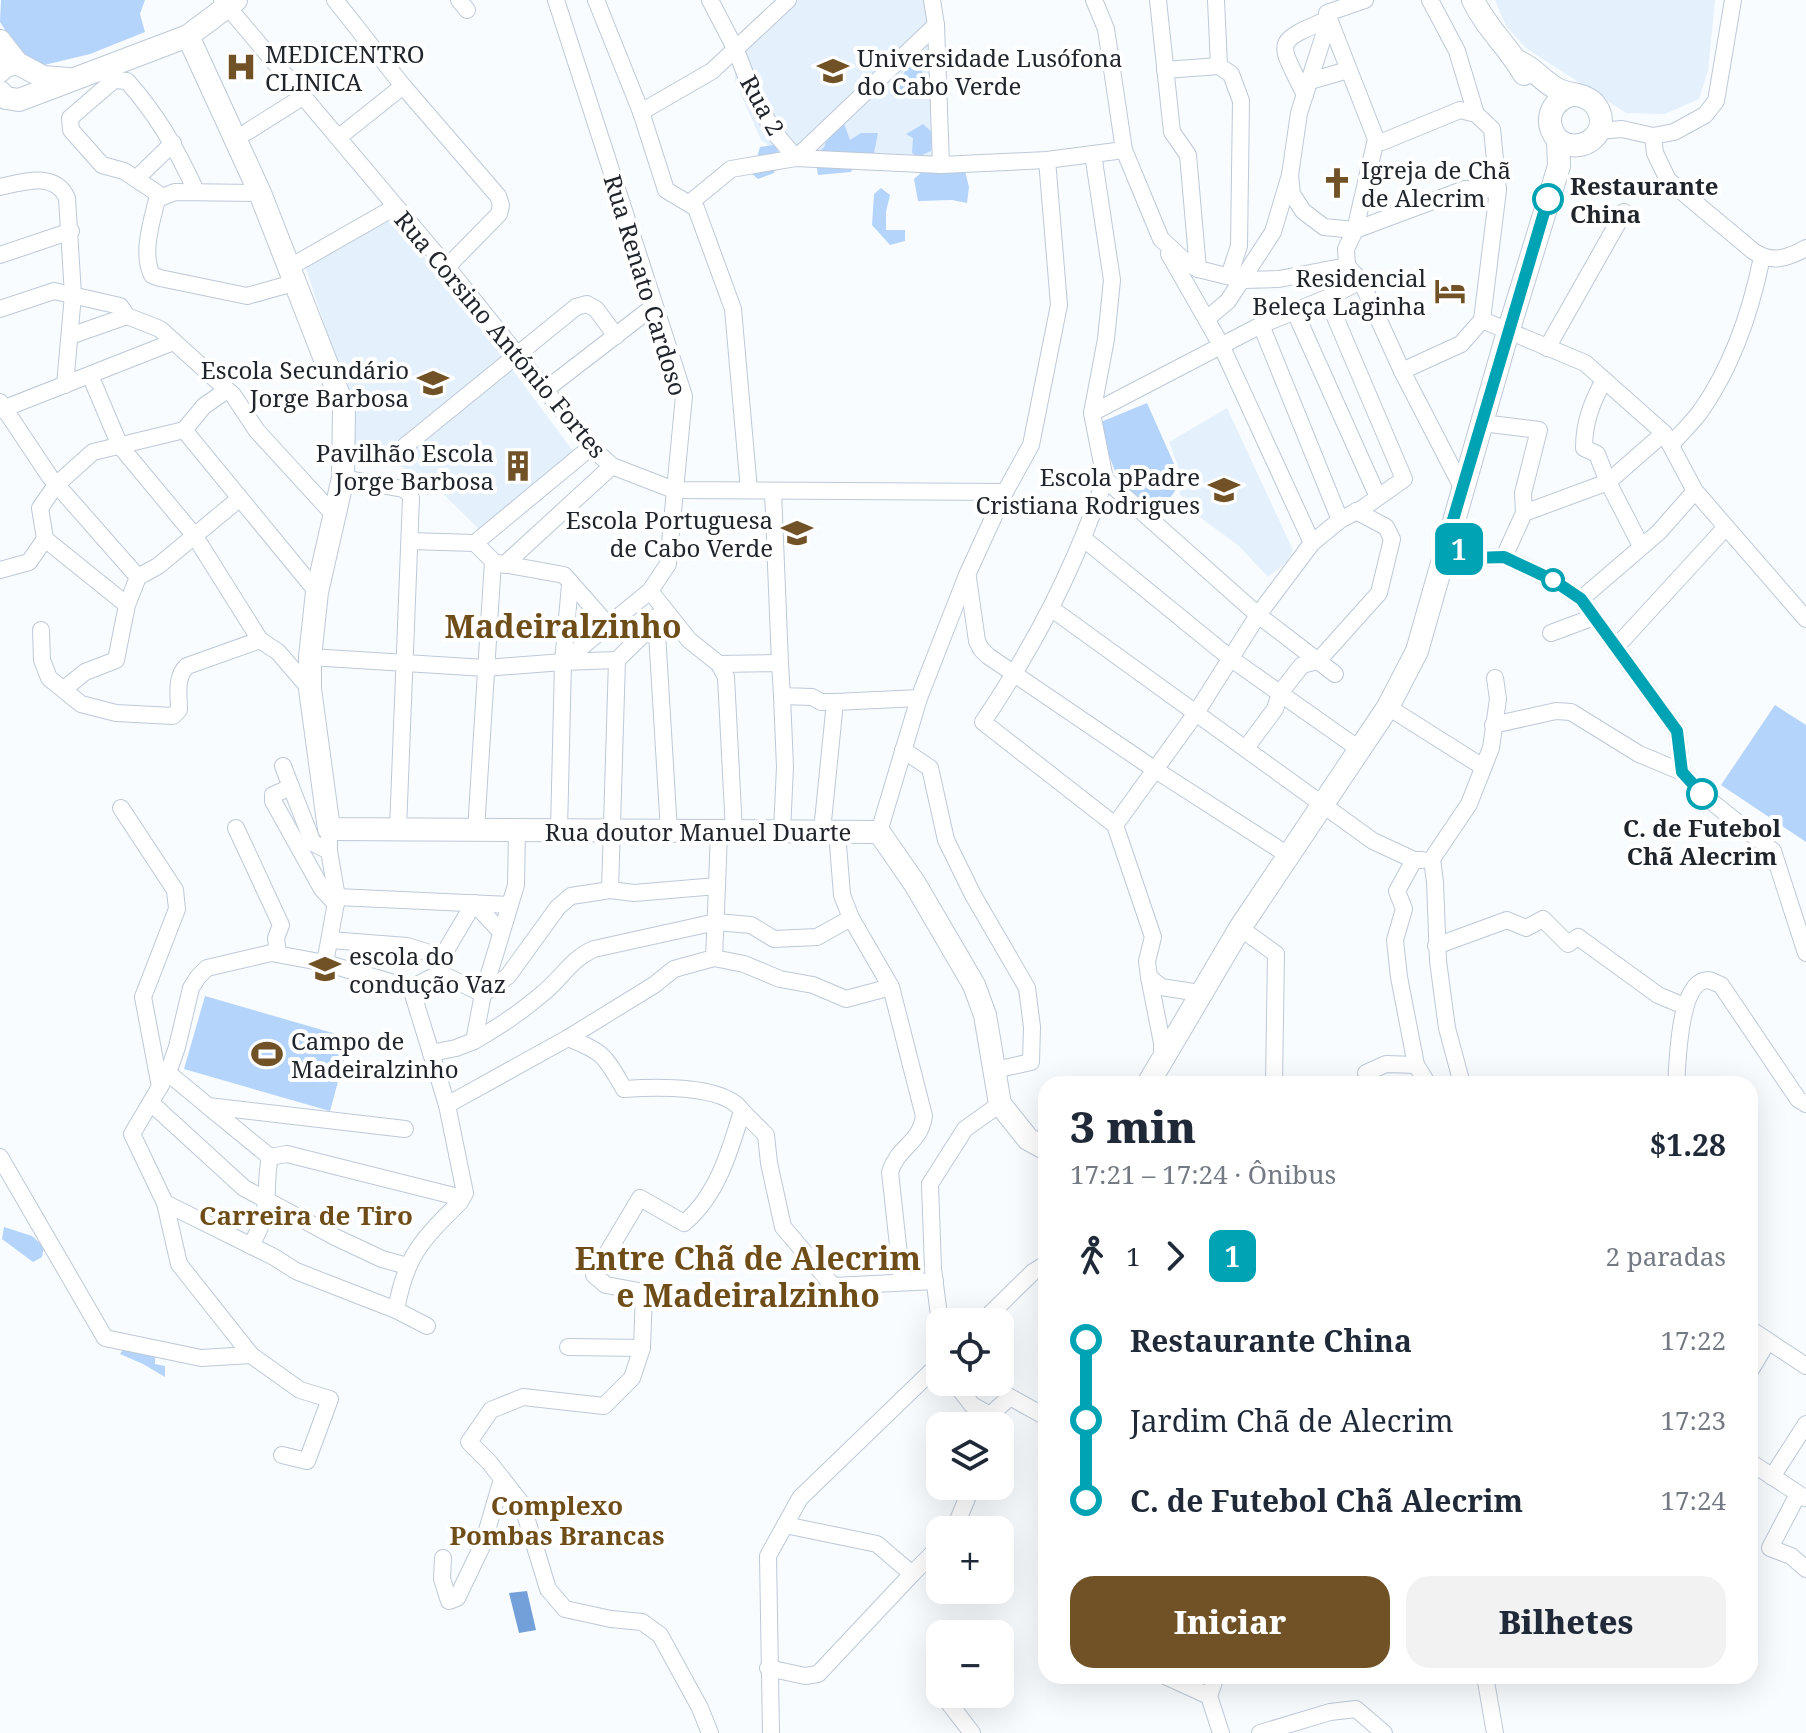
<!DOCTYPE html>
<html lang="pt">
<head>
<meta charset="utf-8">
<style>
  body { margin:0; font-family:"Noto Serif",serif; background:#f2f2f3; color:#1f2937; height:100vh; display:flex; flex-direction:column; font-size:30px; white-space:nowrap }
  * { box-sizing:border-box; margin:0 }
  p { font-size:26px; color:#747a83 }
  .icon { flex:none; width:44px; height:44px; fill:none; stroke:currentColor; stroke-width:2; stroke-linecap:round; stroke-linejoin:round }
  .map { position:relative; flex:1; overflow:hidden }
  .details { position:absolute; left:1038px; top:1076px; width:720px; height:608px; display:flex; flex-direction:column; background:#fff; border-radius:24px; box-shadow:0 8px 32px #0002 }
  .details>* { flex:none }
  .badge { padding:0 16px; border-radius:12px; font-size:28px; line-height:52px }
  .controls { position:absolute; left:926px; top:1308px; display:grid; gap:16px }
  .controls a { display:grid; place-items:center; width:88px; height:88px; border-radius:16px; background:#fff; box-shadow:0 8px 32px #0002; font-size:40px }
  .map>.badge { position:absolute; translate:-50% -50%; box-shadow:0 0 0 4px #fff }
  .legs { display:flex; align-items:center; gap:12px; height:88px; padding:0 32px; font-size:26px }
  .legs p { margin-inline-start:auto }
  .summary { display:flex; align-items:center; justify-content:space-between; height:136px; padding:0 32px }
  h1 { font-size:44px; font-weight:800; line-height:60px }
  .action { display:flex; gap:16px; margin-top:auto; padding:16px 32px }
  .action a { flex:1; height:92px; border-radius:24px; background:#705226; color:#fff; font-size:32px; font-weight:800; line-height:92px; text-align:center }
  .action a+a { background:#f2f2f3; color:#1f2937 }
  ul { padding:0 32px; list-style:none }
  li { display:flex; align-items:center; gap:28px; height:80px; font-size:30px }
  li i { display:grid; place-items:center; width:12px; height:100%; margin:0 10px; background:currentColor }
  li i::after { content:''; width:20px; height:20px; margin:-10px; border:6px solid; border-radius:50%; background:#fff }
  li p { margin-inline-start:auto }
  li:first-child i { background:linear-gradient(#0000 50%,currentColor 0) }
  li:last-child i { background:linear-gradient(currentColor 50%,#0000 0) }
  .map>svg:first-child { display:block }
  .built { fill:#e5f0fd }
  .green { fill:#b4d4fc }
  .water { fill:#73a0d9 }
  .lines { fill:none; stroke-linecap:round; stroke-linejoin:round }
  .street-casing { stroke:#bdc9d8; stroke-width:18 }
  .secondary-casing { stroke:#bdc9d8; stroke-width:24 }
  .street { stroke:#fff; stroke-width:16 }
  .secondary { stroke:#fff; stroke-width:22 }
  .line-1-casing { stroke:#fff; stroke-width:18 }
  .line-1 { stroke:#00a3b4; stroke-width:12 }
  .stop-1-dot { fill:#fff; stroke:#00a3b4; stroke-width:4 }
  .labels { text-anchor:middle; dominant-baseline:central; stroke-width:8; stroke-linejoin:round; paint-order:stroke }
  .poi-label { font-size:24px; fill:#20252b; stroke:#fff; text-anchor:start }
  .street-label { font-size:24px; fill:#20252b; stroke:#fff }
  .stop-label { font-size:24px; font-weight:bold; fill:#20252b; stroke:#fff; text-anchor:start }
  .neighbourhood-label { font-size:26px; font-weight:bold; fill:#6e4d19; stroke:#fff }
  .district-label { font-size:32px; font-weight:bold; fill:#6e4d19; stroke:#fff }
</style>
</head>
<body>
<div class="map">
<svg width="1806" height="1733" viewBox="0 0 1806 1733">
  <rect width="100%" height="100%" fill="#f9fcff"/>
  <g class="built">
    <polygon points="796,0 927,0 936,160 787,159 761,140 735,81 736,61"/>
    <polygon points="1495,0 1715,0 1708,71 1699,99 1665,114 1626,113 1526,48 1506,26"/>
    <polygon points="390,218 429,262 500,353 579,459 484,534 436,487 427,496 402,467 356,462 354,414 304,263"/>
    <polygon points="1227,408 1293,550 1286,563 1268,577 1239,546 1197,515 1179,493 1185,486 1169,442"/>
  </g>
  <g class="green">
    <polygon points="1,0 145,0 140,14 145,32 90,54 40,66 24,59 0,22"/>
    <polygon points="915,54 923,58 921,83 909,97 891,96"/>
    <polygon points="843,121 850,140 861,133 878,133 874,153 861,153 851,172 818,175 815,156 824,147 829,134"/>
    <polygon points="923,124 933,133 931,151 918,157 912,153 913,138 906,134"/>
    <polygon points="779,144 774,173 758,179 752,174 760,147"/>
    <polygon points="923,171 965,171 969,187 967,203 952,200 918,201 914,179"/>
    <polygon points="881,188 890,195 886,212 886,230 905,230 905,241 890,245 872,225 874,194"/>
    <polygon points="1147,403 1179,475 1173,478 1175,491 1168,501 1159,508 1151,508 1145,503 1120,483 1096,424"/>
    <polygon points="1775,705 1806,725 1806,842 1721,785"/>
    <polygon points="205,996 350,1038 330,1111 184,1069"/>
    <polygon points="4,1227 32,1236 44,1247 42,1257 33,1262 2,1239"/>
    <polygon points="124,1348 155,1355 155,1364 165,1366 165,1377 143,1364 120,1354"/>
  </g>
  <polygon class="water" points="527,1591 536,1630 519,1633 509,1593"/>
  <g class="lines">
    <defs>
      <g id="street">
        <polyline points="222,0 447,267 591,447 612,466 674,490 1005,492"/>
        <polyline points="335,0 403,86 498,196 501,205 499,214 447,267"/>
        <polyline points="459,0 467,10"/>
        <polyline points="596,0 641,112 666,190 696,208 733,309 749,490"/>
        <polyline points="710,0 736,50 754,97 774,132 796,158 936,25"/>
        <polyline points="932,0 936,25 941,165"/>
        <polyline points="1094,0 1106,29 1124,150 1161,239 1186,262 1198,269 1243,280 1279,279 1347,266"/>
        <polyline points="1158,0 1172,132 1188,155 1198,269"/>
        <polyline points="1430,0 1457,51 1476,114"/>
        <polyline points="1219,66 1231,74 1241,101 1239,246 1229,276"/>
        <polyline points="1165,70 1219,66 1216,0"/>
        <polyline points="1310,81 1348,70"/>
        <path d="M1305 95C1279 41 1271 43 1329 19L1376 139 1355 230 1346 249 1347 266 1361 281 1402 371 1463 489"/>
        <polyline points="641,112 712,71 788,0"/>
        <polyline points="1598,131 1622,129 1653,136 1674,132 1705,115 1716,101 1733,0"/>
        <polyline points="247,132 304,96"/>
        <path d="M1653 136 1655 153 1668 180 1753 251C1772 264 1788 258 1806 248"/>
        <polyline points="339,137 403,86"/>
        <polyline points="1376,139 1382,142 1460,110 1476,114 1492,129 1498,190"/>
        <polyline points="1093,154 1112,280 1106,339 1092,413 1105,479"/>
        <polyline points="1290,175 1292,194 1303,211 1324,227 1355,230 1465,189 1498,190 1482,320 1461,344 1402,371"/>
        <polyline points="137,178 173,143"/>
        <path d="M0 187C23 182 55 171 67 198L73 295 65 385"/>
        <path d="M260 193 175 192 157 199C152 221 141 253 152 275L160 278 247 296 297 282"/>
        <path d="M157 199V193L124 171 102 165 71 130 70 118 114 80 127 81C158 116 176 148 196 191"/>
        <polyline points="691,202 731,169 796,158 941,165 1047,160 1124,150"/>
        <polyline points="1169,254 1221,345 1312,543"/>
        <polyline points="0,255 71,231"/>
        <polyline points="290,267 395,207"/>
        <polyline points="0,309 54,291 120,306 127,316 160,329 233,395 257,431 335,516"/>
        <polyline points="1295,312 1378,497"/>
        <polyline points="1208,318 1228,301 1273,232 1290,175 1299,113 1329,19 1327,13 1365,0"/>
        <polyline points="1482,320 1585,363 1664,433 1695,491 1806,619"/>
        <polyline points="1261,325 1340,520"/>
        <polyline points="70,336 127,316"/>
        <polyline points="1547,348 1624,212"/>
        <polyline points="90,375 120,446 194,535 260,640 278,652 310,689"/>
        <path d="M1604 380C1592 402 1584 422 1584 448L1597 454 1608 482 1664 433"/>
        <polyline points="545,390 654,306"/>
        <polyline points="0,402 50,477 138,577"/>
        <polyline points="0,410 173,342"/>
        <polyline points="1092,413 1261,325 1327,298"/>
        <polyline points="1482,423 1539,430 1523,493 1524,513"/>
        <polyline points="184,430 204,406 227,390"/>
        <path d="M1671 445C1680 434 1691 424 1700 412 1732 367 1751 311 1762 257"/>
        <polyline points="405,446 576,307 587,304 596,309 616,336"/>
        <polyline points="343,478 403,489 409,493 411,498 398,829"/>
        <polyline points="773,491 780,663"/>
        <polyline points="1084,539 1230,658 1359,749"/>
        <polyline points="1447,540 1473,558 1504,557 1553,580 1581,599 1677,731 1682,772 1702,794 1773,851 1806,953"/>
        <polyline points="410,541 475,543 493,561 476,830"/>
        <polyline points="475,543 591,447"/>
        <polyline points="1504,557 1524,513 1608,482 1641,546"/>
        <polyline points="498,563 564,575 608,625"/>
        <polyline points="504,565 612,466"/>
        <polyline points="0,570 29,562 45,539"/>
        <polyline points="968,578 977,641 981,649 988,656 1154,769 1288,855"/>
        <polyline points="650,591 689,640 719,664 726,677 734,831"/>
        <polyline points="1581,599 1659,532 1695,491"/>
        <polyline points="127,605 45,539 40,508 56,485 93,452 184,430 317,592"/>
        <polyline points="1052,609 1373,841 1414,860"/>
        <polyline points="656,617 669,831"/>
        <path d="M41 630 42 660 49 678 81 704 116 713 173 716 179 710C179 695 175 677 187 666L260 640"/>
        <polyline points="1551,633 1594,617"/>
        <polyline points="1616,647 1726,527"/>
        <polyline points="310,657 485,668 563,662 650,591 668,564 684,396 556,0"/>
        <polyline points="563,662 617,660"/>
        <polyline points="719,664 780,663 782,696 812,697 821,702 835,702"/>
        <polyline points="64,689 85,672 116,660 127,605 138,577 158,566 239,499"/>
        <polyline points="782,696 785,767 782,831"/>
        <polyline points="1388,707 1483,767"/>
        <polyline points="1493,725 1556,711 1571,712 1639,754 1682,772"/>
        <polyline points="1246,748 1275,709 1280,693 1302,665 1318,661 1379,593 1392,539 1386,527 1356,511"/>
        <polyline points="903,750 930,768 946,840 973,895 1027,988 1032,1027 1031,1062 995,1070"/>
        <polyline points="283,766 291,787 273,795 273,801 322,889 336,904"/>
        <polyline points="291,787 313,843 329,851"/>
        <polyline points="121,808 175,890 177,909 143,997 160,1087"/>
        <polyline points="1115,825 1196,713 1258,615 1312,543 1340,520 1363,508 1404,479 1327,298 1361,281"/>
        <polyline points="236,828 281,925 276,938 278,954"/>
        <polyline points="559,830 563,662 570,585"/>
        <polyline points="822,831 835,702 919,698"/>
        <path d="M837 832 842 895 851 918 891 987 924 1116C920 1144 898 1146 890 1172L902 1282"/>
        <polyline points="879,832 919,698 967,575 1005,492 1031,445 1059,305 1047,160"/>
        <polyline points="1422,860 1414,860 1397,891 1404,909 1395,940 1399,977 1416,1065 1428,1084"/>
        <polyline points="610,890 634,893 717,886 719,831"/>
        <polyline points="337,897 510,905"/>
        <polyline points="1240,928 1276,954 1274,1084"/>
        <polyline points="330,940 407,946 442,957"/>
        <polyline points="1436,946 1507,920 1526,928 1543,919 1568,944 1578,937 1658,995 1684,1006"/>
        <polyline points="714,958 744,964 780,979 813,985 846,999 891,987"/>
        <path d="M325 963 411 988 447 1105 465 1193 460 1202C421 1241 406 1255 396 1310L427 1326"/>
        <polyline points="440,973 483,994 508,976 558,907 571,896 610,890 617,660 656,622"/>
        <polyline points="1149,977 1162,1043 1162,1058"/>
        <polyline points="411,988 440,973 442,957 474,903 501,932"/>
        <path d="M1200 993 1161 987 1149 977 1147 961 1153 937 1115 825 983 722C1037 641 1073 571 1105 479L1258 615 1335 674"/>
        <path d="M568 1038C604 1052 605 1056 624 1089 654 1087 724 1084 742 1111"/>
        <path d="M474 1041C499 1027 521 1012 542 994 561 979 572 958 594 949L716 922 751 925 774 939 817 937 851 918"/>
        <polyline points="431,1053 456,1048 474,1041 483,994 516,885 517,830"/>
        <polyline points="168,1073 208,1106 405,1129"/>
        <polyline points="1373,1084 1366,1073 1386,1064 1416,1065"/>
        <polyline points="1462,1084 1447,1028 1438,961 1435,882 1432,859 1469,804 1491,748 1498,699 1495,678"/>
        <path d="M1676 1084C1678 1063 1678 979 1709 980 1710 980 1720 985 1721 985L1798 1099 1806 1104"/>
        <polyline points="151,1103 244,1188 335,1237 382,1259 407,1266"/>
        <polyline points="447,1105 568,1038 654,985 674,969 714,958 717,886"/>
        <polyline points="209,1107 270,1157"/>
        <polyline points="0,1157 105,1338 201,1358 251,1355"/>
        <polyline points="165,1203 274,1257 296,1271 396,1310"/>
        <path d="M251 1246C258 1232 265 1219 266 1203 268 1185 266 1176 270 1157L287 1154 462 1198"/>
        <polyline points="982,1322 1033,1272 1046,1264"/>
        <polyline points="940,1323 933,1269 930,1184 965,1129 1000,1104"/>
        <polyline points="1750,1329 1806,1366"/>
        <polyline points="568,1347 642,1348"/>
        <polyline points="1750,1371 1768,1341"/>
        <polyline points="954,1382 972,1405 990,1415 989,1426"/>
        <polyline points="990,1415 1010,1397 1046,1417"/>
        <polyline points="282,1455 307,1461 330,1399 300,1390 251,1355 179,1264 165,1203 132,1134 168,1073 177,1047 191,988 198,977 207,968 271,953 325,963 337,897 329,851 329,829"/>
        <polyline points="1750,1462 1805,1498"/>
        <polyline points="1772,1477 1806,1424"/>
        <polyline points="1798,1494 1770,1548 1791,1556 1806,1569"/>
        <polyline points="785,1525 877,1544 912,1574 940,1546"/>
        <polyline points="954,1530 972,1486"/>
        <polyline points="443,1558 442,1579 449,1601 457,1598 483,1544 502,1479"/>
        <polyline points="768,1668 805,1676 818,1674 912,1574"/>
        <polyline points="1165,1676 1209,1696"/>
        <polyline points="1216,1676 1209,1696 1221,1733"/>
        <polyline points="1485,1676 1495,1733"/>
        <polyline points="942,1694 972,1733"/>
        <path d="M710 1733 700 1708 660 1635 642 1622 611 1619 565 1609 548 1589 522 1504 489 1462 469 1442 491 1410 523 1397 604 1406 632 1378 642 1348 644 1292 606 1285 594 1275 640 1198 684 1223C717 1196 730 1151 742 1111L766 1135 769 1163 783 1227 833 1286 935 1281"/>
        <polyline points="771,1733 768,1556 800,1498 940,1363"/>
        <polyline points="1260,1733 1330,1712 1356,1709 1384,1733"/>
      </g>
      <g id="secondary">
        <path d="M1473 0C1486 28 1509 47 1524 74"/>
        <polyline points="188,36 260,193 344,408 343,478 317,592 310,657 310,689 329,829 879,832 915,884 974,985 985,1015 1000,1104 1028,1139 1046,1149"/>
        <polyline points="0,41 17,63"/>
        <path d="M1517 61C1533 67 1542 81 1557 89 1570 96 1587 93 1596 106 1613 131 1583 157 1558 140 1543 122 1550 101 1572 95"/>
        <polyline points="0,71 5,66 17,63 43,77 68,79"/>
        <polyline points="0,92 6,98 19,100 188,36 236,0"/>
        <polyline points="1148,1084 1240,928 1388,707 1417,651 1505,342 1559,166 1558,140"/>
      </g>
    </defs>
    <use href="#street" class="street-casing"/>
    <use href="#secondary" class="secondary-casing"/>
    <use href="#street" class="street"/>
    <use href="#secondary" class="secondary"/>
  </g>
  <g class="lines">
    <defs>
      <polyline id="line-1" points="1548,199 1447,540 1473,558 1504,557 1553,580 1581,599 1677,731 1682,772 1702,794"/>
    </defs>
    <use href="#line-1" class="line-1-casing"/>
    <use href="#line-1" class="line-1"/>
  </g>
  <defs>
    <symbol id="hospital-bare" viewBox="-9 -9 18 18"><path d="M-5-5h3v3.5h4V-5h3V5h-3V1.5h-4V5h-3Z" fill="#705226" stroke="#fff" stroke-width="2.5" paint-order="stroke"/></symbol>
    <symbol id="university-bare" viewBox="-9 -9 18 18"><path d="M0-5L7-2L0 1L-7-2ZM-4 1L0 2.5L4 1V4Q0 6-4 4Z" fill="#705226" stroke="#fff" stroke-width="2.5" paint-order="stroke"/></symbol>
    <symbol id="church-bare" viewBox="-9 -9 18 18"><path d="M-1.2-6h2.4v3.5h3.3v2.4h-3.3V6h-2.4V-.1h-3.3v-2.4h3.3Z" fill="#705226" stroke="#fff" stroke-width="2.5" paint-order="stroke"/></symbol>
    <symbol id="hotel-bare" viewBox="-9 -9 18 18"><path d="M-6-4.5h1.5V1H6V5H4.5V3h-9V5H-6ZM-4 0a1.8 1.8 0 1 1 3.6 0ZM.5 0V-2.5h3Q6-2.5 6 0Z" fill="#705226" stroke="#fff" stroke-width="2.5" paint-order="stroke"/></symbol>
    <symbol id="school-bare" viewBox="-9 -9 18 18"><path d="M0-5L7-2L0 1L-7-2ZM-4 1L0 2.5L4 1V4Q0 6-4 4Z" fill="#705226" stroke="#fff" stroke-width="2.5" paint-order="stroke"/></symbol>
    <symbol id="building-bare" viewBox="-9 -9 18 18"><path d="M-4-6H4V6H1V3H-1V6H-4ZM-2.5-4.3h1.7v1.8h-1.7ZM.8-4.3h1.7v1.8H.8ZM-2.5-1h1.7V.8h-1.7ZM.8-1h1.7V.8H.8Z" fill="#705226" stroke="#fff" stroke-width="2.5" paint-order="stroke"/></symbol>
    <symbol id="stadium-bare" viewBox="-9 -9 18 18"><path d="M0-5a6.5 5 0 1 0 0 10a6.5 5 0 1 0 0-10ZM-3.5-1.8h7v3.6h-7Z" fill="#705226" stroke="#fff" stroke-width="2.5" paint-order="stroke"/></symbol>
  </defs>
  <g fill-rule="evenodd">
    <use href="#hospital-bare" x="219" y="45" width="44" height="44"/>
    <use href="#university-bare" x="811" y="49" width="44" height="44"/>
    <use href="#church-bare" x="1315" y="161" width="44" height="44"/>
    <use href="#hotel-bare" x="1428" y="269" width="44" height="44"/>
    <use href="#school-bare" x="411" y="361" width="44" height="44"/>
    <use href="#building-bare" x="496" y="444" width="44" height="44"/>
    <use href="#university-bare" x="1202" y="468" width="44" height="44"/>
    <use href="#school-bare" x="775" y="511" width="44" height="44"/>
    <use href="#school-bare" x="303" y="947" width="44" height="44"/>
    <use href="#stadium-bare" x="245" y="1032" width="44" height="44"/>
  </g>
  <g class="stop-1-dot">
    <circle cx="1548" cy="199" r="14"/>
    <circle cx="1553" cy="580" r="10"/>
    <circle cx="1702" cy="794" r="14"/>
  </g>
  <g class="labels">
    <g class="poi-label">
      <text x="265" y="53">MEDICENTRO<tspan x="265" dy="28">CLINICA</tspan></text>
      <text x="857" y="57">Universidade Lusófona<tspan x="857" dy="28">do Cabo Verde</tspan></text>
      <text x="1361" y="169">Igreja de Chã<tspan x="1361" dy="28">de Alecrim</tspan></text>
      <text x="1426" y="277" text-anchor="end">Residencial<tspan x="1426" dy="28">Beleça Laginha</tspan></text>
      <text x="409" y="369" text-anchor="end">Escola Secundário<tspan x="409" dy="28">Jorge Barbosa</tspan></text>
      <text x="494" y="452" text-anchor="end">Pavilhão Escola<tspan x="494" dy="28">Jorge Barbosa</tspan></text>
      <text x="1200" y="476" text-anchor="end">Escola pPadre<tspan x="1200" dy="28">Cristiana Rodrigues</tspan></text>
      <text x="773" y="519" text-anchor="end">Escola Portuguesa<tspan x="773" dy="28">de Cabo Verde</tspan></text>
      <text x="349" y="955">escola do<tspan x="349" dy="28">condução Vaz</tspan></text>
      <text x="291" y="1040">Campo de<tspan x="291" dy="28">Madeiralzinho</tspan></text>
    </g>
    <g class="street-label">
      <text transform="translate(763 105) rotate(61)">Rua 2</text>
      <text transform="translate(646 285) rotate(73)">Rua Renato Cardoso</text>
      <text transform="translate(501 334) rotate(50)">Rua Corsino António Fortes</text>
      <text x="698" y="831">Rua doutor Manuel Duarte</text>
    </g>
    <g class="stop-label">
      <text x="1570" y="185">Restaurante<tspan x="1570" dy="28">China</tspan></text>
      <text x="1702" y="827" text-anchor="middle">C. de Futebol<tspan x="1702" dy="28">Chã Alecrim</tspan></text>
    </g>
    <g class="neighbourhood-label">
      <text x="306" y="1215">Carreira de Tiro</text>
      <text x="557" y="1505">Complexo<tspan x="557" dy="30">Pombas Brancas</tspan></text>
    </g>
    <g class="district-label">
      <text x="563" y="625">Madeiralzinho</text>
      <text x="748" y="1257">Entre Chã de Alecrim<tspan x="748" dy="37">e Madeiralzinho</tspan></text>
    </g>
  </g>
</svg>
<div class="controls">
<a><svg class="icon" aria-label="locate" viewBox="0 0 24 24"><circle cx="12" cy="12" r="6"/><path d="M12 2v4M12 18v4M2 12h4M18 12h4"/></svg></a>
<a><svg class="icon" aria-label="layers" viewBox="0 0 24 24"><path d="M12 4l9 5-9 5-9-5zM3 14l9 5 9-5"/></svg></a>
<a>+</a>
<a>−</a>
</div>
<b class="badge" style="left:1459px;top:549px;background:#00a3b4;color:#fff">1</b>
<section class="details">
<div class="summary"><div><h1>3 min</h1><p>17:21 – 17:24 · Ônibus</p></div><b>$1.28</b></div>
<div class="legs"><svg class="icon" aria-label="walk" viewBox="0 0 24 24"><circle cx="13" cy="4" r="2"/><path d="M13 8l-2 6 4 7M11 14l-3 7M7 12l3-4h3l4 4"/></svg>1<svg class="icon" aria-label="forward" viewBox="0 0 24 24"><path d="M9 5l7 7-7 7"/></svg><b class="badge" style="background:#00a3b4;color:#fff">1</b><p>2 paradas</p></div>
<ul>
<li><i style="color:#00a3b4"></i><b>Restaurante China</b><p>17:22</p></li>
<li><i style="color:#00a3b4"></i><span>Jardim Chã de Alecrim</span><p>17:23</p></li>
<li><i style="color:#00a3b4"></i><b>C. de Futebol Chã Alecrim</b><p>17:24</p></li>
</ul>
<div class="action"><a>Iniciar</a><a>Bilhetes</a></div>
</section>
</div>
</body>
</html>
